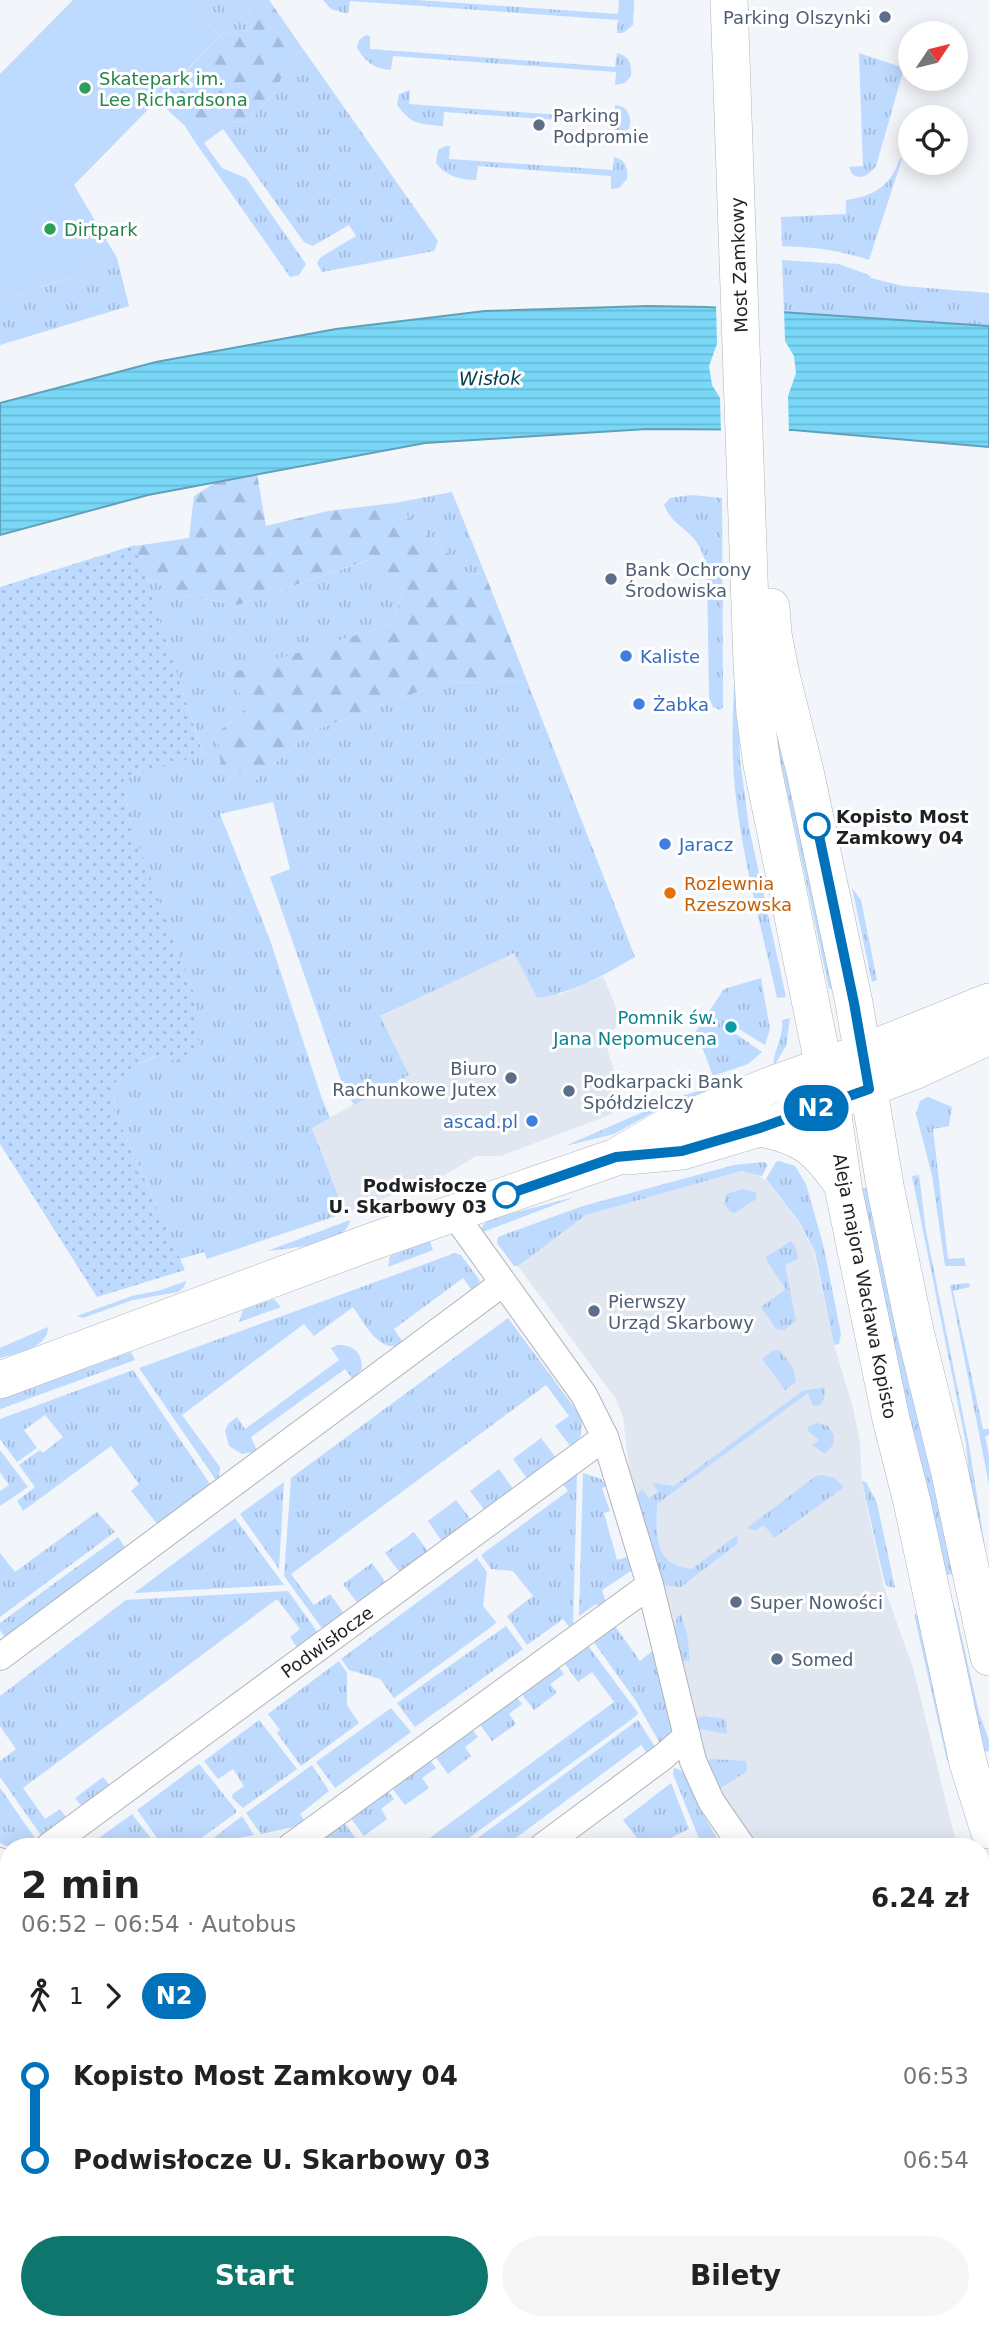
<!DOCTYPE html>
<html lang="pl">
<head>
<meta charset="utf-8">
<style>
  body { margin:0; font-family:"DejaVu Sans",sans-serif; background:#f6f6f6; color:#222; height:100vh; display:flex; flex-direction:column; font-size:26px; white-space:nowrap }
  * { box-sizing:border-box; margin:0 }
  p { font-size:23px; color:#767676 }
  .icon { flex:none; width:38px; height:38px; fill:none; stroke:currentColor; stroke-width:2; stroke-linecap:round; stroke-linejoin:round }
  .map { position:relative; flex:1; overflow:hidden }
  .sheet { position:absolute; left:0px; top:1838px; width:990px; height:492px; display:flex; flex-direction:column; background:#fff; border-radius:28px 28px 0 0; box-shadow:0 4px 18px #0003 }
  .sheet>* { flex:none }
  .badge { padding:0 14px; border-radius:23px; font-size:24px; line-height:46px }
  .needle { width:46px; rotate:55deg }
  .tools { position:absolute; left:898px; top:21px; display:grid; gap:14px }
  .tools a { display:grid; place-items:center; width:70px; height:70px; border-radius:50%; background:#fff; box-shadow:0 4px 18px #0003; font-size:35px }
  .map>.badge { position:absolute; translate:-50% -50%; box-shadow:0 0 0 4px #fff }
  .legs { display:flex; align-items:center; gap:10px; height:77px; padding:0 21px; font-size:23px }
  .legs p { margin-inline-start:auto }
  .summary { display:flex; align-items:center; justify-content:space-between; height:119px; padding:0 21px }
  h1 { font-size:38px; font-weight:600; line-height:52px }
  .action { display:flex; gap:14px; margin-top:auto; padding:14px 21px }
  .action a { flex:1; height:80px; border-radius:42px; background:#0f766e; color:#fff; font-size:28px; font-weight:600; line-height:80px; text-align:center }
  .action a+a { background:#f6f6f6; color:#222 }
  ul { padding:0 21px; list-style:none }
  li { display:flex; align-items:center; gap:24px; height:84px; font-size:26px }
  li i { display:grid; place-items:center; width:10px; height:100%; margin:0 9px; background:currentColor }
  li i::after { content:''; width:18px; height:18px; margin:-9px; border:5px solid; border-radius:50%; background:#fff }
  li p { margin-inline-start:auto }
  li:first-child i { background:linear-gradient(#0000 50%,currentColor 0) }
  li:last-child i { background:linear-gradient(currentColor 50%,#0000 0) }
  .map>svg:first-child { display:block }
  .built { fill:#e0e7f1 }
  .grass { fill:url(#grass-tufts) }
  .forest { fill:url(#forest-firs) }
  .garden { fill:url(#garden-dots) }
  .pitch { fill:#bedaff }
  .water { fill:url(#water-rules); stroke:#5ea1b8; stroke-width:2 }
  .pier { fill:#f2f5f9 }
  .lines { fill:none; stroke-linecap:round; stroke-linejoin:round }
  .street-casing { stroke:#b1b4b7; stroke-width:28 }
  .secondary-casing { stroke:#b1b4b7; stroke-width:38 }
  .street { stroke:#fff; stroke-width:26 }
  .secondary { stroke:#fff; stroke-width:37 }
  .line-1-casing { stroke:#fff; stroke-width:16 }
  .line-1 { stroke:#0072bc; stroke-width:10 }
  .service-dot { fill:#5c6f8a; stroke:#fff; stroke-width:2.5 }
  .leisure-dot { fill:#2e9e5b; stroke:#fff; stroke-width:2.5 }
  .shop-dot { fill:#3f7fe0; stroke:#fff; stroke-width:2.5 }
  .stop-1-dot { fill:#fff; stroke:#0072bc; stroke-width:3.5 }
  .food-dot { fill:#e8710a; stroke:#fff; stroke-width:2.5 }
  .culture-dot { fill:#0f9aa8; stroke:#fff; stroke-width:2.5 }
  .labels { text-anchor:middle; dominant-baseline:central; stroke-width:6; stroke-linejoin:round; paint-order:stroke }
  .service-label { font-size:18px; fill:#4e5e75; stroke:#fff; text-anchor:start }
  .leisure-label { font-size:18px; fill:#27864d; stroke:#fff; text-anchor:start }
  .street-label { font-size:18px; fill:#1f2021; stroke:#fff }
  .shop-label { font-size:18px; fill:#366cbe; stroke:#fff; text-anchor:start }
  .stop-label { font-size:18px; font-weight:bold; fill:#1f2021; stroke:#fff; text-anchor:start }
  .food-label { font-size:18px; fill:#c56008; stroke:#fff; text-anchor:start }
  .culture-label { font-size:18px; fill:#0d838f; stroke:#fff; text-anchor:end }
  .water-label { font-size:19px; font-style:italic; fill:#013f4f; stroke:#fff }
</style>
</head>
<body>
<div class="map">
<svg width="989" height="2329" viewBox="0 0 989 2329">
  <defs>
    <pattern id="grass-tufts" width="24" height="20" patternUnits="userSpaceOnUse" patternTransform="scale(1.75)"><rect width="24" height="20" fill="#bedaff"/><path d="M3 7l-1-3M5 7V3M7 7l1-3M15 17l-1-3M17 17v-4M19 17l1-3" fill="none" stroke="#a3bbda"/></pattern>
    <pattern id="forest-firs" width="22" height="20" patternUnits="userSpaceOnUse" patternTransform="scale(1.75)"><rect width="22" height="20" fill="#bedaff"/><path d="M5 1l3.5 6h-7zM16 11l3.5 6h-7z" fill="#a3bbda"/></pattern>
    <pattern id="garden-dots" width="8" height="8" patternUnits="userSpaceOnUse" patternTransform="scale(1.75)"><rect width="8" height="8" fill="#bedaff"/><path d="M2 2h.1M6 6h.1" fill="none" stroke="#a3bbda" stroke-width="1.8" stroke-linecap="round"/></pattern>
    <pattern id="water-rules" width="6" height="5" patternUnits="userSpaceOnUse" patternTransform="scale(1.75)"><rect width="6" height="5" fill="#79d8f8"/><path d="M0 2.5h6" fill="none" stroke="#68b9d4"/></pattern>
  </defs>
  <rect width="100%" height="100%" fill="#f2f5f9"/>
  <g class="built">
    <polygon points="514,952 559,995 603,976 622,1022 604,1038 617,1081 619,1097 612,1114 501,1156 476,1156 445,1175 345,1213 312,1127 408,1075 379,1017"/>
    <polygon points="740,1171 754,1173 767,1181 800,1224 814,1252 834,1345 853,1408 860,1443 862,1483 883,1584 913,1668 957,1846 753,1846 713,1786 633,1503 623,1417 616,1399 518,1266 586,1215"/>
    <polygon points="982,1915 989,1933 989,2286 982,2291"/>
    <polygon points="9,2287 9,2320 353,2320 360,2329 0,2329 0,2293"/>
    <polygon points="676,2320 943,2321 931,2329 675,2329"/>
  </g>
  <g class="grass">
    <polygon points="183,0 243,0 251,16 250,31 238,30 220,36"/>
    <polygon points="323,0 417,0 618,14 619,0 634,0 633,25 623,33 617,33 618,20 350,1 348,14 331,9"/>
    <path d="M366 35 370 36V49L615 67 617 53C629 56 632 64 631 76L625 83 615 85 616 72 393 56 391 70C374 69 366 62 357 48L359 40Z"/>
    <polygon points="303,49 438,241 434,251 322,272 317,263 321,257 356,236 349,225 313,246 304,242 223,129 204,143 222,168 246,178 306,264 299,275 290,277 193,139 223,122 249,121 275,91 290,60"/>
    <path d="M859 53 904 68 876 166C869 174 862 181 852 174L849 167 863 166Z"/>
    <path d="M410 90 409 104 600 118H614L615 105C626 105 631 115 630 124 629 131 623 138 615 138V124L444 112 443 126C419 124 412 125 397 105L399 94Z"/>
    <path d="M446 146H450L449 159 613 170 614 157C626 160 628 168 627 179L619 188 611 189V176L478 166 476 180C461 180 445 176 436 163L438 150Z"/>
    <path d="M900 158 902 159 869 260C840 250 813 247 782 246L781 217 846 214V200C874 196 891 186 900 158Z"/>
    <polygon points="117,258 129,306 0,345 0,301 90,271"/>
    <polygon points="782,260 839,264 869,275 871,278 903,286 989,293 989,326 784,312"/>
    <path d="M452 492 485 574 468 575C446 548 418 528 395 503Z"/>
    <path d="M691 495 722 498 723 707 720 710 713 707 709 698 707 568C704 558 702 549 695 540 684 526 672 524 664 505L670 498Z"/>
    <path d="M369 560 403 588 393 624 229 674 248 707 217 733 256 780 310 732 442 683 527 681 635 957C604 975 573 993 537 998L514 953 380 1016 409 1075 354 1105 341 1080 270 877 290 869 273 802 220 814 270 940 322 1099 330 1118 312 1128 345 1213 207 1259 204 1252 180 1259 115 1112 114 1084 136 1065 156 1056 180 1061 130 823 124 779 203 753 145 578 187 596 238 605Z"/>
    <path d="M736 644 740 759 749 827 786 997 777 998C762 929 742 859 735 789 730 741 734 692 736 644Z"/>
    <polygon points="769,688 838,987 829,989 775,736"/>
    <polygon points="852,888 861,900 877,980 872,982"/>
    <polygon points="761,978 770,1029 765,1045 736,1027 737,1025 731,1021 725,1032 730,1035 733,1032 762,1052 748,1064 713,1076 696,1031 724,989"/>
    <path d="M790 1018 786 1046 774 1066C772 1052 784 1039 782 1020Z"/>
    <polygon points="746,1076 714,1093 666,1105 614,1134 565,1146 673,1099"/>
    <polygon points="928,1097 952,1107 949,1126 933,1129 948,1259 964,1258 966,1266 945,1266 932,1175 916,1114 920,1101"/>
    <polygon points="779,1161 795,1166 806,1184 824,1248 841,1334 839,1344 834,1345 815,1252 800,1223 766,1179 776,1162"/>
    <polygon points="764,1162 768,1165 762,1176 741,1171 586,1215 518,1266 514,1266 497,1243 498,1237 583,1206 734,1165"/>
    <polygon points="919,1175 926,1231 969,1445 988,1567 975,1541 966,1444 912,1176"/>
    <polygon points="868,1187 909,1387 935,1473 953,1574 943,1576 859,1189"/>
    <polygon points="743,1189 756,1193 756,1199 735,1213 731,1212 724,1204 726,1194"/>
    <polygon points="575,1197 480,1233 483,1225 489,1219"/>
    <path d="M350 1220C348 1244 286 1249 267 1251Z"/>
    <polygon points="430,1241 433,1250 388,1267 390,1256"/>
    <polygon points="791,1241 796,1248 798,1259 785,1265 796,1321 784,1330 776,1329 761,1307 786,1289 768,1263 766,1257"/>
    <path d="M455 1253 461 1255 480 1281 473 1292 463 1278 394 1329 404 1344C379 1355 365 1324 353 1307L314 1336 304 1324 182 1415 220 1467 219 1477 216 1480 139 1368Z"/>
    <polygon points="186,1281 184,1287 178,1292 133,1300 83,1318 77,1316 132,1296 161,1290"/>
    <polygon points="969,1283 970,1287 953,1291 983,1429 989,1429 989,1435 985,1436 989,1456 989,1485 950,1285"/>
    <polygon points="274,1299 281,1307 239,1322 243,1310"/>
    <polygon points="508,1318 582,1418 581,1436 571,1447 555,1426 569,1416 546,1385 291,1574 314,1605 330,1594 345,1615 324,1631 284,1576 291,1478"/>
    <path d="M48 1327C48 1348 17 1353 0 1358V1348Z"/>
    <path d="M338 1345C353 1345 362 1352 362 1368L354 1381 345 1369 251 1437 257 1451 242 1454 229 1446 225 1431 228 1424 237 1417 245 1429 339 1360 331 1348Z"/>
    <polygon points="774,1350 781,1351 793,1368 796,1382 785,1390 762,1359"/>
    <polygon points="131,1352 135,1360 0,1409 0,1399"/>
    <polygon points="133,1370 212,1487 158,1525 131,1491 139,1484 111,1446 23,1511 17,1501 35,1487 19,1465 40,1450 43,1453 63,1437 45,1415 24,1430 37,1448 17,1462 0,1439 0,1419"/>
    <path d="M825 1387 824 1399 820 1405 813 1406 808 1393 657 1504C656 1534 653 1566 692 1569L737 1535 738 1543 681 1587 663 1585 635 1498 642 1489 649 1498 658 1492 653 1483 674 1486 802 1391Z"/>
    <polygon points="817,1423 828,1426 834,1435 833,1445 825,1454 812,1445 819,1440 808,1431 808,1427"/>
    <polygon points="541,1438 557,1459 528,1480 513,1459"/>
    <polygon points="0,1450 28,1487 0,1506 0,1491 9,1485 0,1472"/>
    <polygon points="499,1469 514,1490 486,1512 470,1491"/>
    <polygon points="577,1473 573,1628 571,1629 563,1619 527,1645 507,1616 533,1596 513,1571 491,1569 481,1555 568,1491 560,1480"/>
    <polygon points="583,1473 601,1479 607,1486 602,1488 610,1511 604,1513 617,1560 630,1556 631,1571 602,1590 606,1602 600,1607 596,1604 579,1616"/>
    <polygon points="823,1475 834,1478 844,1487 774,1538 764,1525 755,1531 747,1528 816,1476"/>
    <polygon points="862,1481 866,1482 877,1503 895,1588 887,1586 884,1580"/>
    <polygon points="284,1482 279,1569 240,1514"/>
    <polygon points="456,1500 472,1521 443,1543 428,1521"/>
    <polygon points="97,1512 115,1532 0,1617 0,1553 15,1572"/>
    <polygon points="235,1518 284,1585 134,1593"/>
    <polygon points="414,1532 429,1553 401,1574 385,1553"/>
    <polygon points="118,1537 126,1549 5,1638 0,1630 0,1623"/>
    <polygon points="477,1558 487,1572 483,1606 496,1622 495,1624 394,1698 380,1679 349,1670 341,1659"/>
    <polygon points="372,1563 387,1584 359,1605 343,1584"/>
    <polygon points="288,1591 319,1634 298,1649 290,1637 300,1629 277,1599 23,1788 45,1819 60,1809 68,1820 43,1838 0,1777 0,1761 16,1749 0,1726 0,1696 126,1600"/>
    <polygon points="952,1604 955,1608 979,1713 989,1740 989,1751 979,1753"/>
    <polygon points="914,1614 918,1615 956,1758 947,1761"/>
    <polygon points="681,1615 687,1633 690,1660 680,1662 674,1637 677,1616"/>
    <polygon points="612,1622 640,1661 656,1648 673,1725 668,1740 662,1747 636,1701 595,1644 594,1636"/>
    <polygon points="506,1626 523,1649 415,1727 397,1703"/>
    <polygon points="586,1643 638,1713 636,1716 458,1846 419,1846 614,1702 592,1672 578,1682 562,1660"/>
    <polygon points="339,1661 347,1673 347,1705 359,1723 301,1766 277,1733 280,1730 268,1714"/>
    <polygon points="557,1665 564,1674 550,1684 557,1693 534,1710 520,1692"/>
    <polygon points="515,1695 522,1704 509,1714 516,1724 492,1741 478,1722"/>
    <polygon points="391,1708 411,1732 335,1788 316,1762"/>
    <polygon points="704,1716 726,1719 727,1734 700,1729 693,1725 695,1719"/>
    <polygon points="259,1720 297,1769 243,1808 232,1798 233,1794 244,1786 233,1769 218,1779 204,1761"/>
    <polygon points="638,1720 657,1750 649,1756 641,1745 505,1846 467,1846"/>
    <polygon points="471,1728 478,1737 465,1747 471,1756 448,1774 434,1755"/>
    <polygon points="429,1759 436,1768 422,1778 429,1788 405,1805 391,1787"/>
    <polygon points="710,1759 746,1761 747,1771 721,1788 714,1786 708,1762"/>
    <polygon points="199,1764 236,1810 236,1813 190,1846 163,1846 137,1810"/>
    <polygon points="312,1765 329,1791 300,1814 307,1824 261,1834 246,1813"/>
    <path d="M674 1768C691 1771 697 1795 704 1809L701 1811 717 1838 707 1846H702L673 1774Z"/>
    <polygon points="103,1777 112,1788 84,1809 75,1798"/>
    <polygon points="671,1783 689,1829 654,1846 643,1846 623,1820"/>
    <polygon points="0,1788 37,1841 36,1843 6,1846 0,1843"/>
    <polygon points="387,1790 394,1799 381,1809 387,1819 364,1836 350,1817"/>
    <polygon points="132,1814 157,1846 88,1846"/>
    <polygon points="242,1816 254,1835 206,1844"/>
    <polygon points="344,1822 359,1843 355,1846 320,1846 319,1841"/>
    <polygon points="9,2287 9,2320 40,2321 47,2329 0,2329 0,2293"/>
    <polygon points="422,2321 465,2321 462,2323 466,2329 429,2329"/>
    <polygon points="546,2321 546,2320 675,2321 674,2329 535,2329"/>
  </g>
  <g class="forest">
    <polygon points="243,0 269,0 303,49 290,60 275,91 249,121 223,122 193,139 185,126 158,101 220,36 238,30 250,31 251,16"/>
    <path d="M257 474 266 526 328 511 395 503C418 528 446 548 468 575L485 574 527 681 442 683 310 732 256 780 221 766 217 733 248 707 228 674 393 624 403 588 368 560 238 605 187 596 145 578 135 546 189 538 194 496 216 482Z"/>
  </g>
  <polygon class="garden" points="135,545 203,754 124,779 130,823 196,999 200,1052 180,1062 155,1056 136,1065 114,1084 115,1112 185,1270 97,1297 0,1144 0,587"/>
  <g class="pitch">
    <polygon points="73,0 183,0 220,36 74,185 117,258 90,271 0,301 0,74"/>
    <polygon points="0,2040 9,2052 9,2286 0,2293"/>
  </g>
  <polygon class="water" points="648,306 707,307 989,326 989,447 793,430 647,429 425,443 148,495 0,535 0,403 156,362 336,329 485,311"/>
  <polygon class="pier" points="716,304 784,309 785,341 794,356 796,373 788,396 789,434 721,433 720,398 712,385 709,366 717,344"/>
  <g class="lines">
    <defs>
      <g id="street">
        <polyline points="454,1214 584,1395 605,1437 650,1585 693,1761 711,1801 742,1846"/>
        <polyline points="0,1657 503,1283"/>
        <polyline points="49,1846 605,1437"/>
        <polyline points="291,1846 650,1585"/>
        <polyline points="543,1846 663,1757 687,1736"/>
        <polyline points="0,1861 9,1873"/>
        <polyline points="402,2320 409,2329"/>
        <polyline points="490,2329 501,2320"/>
        <polyline points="983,2329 989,2325"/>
      </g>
      <g id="secondary">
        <polyline points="729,0 752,663 755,714 762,765 831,1102 844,1192 891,1419 912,1502 968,1763 989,1830"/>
        <polyline points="771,607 773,634 781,675 805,771 854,1003 886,1191 915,1331 949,1469 989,1657"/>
        <path d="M760 1128C803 1136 817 1148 842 1184"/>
        <polyline points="627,1156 682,1151 776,1123 914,1071 989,1036"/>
        <polyline points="0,1380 368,1243 616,1157 665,1128 774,1084 862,1053 989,1002"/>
      </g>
    </defs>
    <use href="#street" class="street-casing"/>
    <use href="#secondary" class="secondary-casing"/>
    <use href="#street" class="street"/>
    <use href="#secondary" class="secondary"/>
  </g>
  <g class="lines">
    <defs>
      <polyline id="line-1" points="506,1195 616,1157 682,1151 760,1128 869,1089 854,1003 817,826"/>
    </defs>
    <use href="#line-1" class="line-1-casing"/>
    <use href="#line-1" class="line-1"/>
  </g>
  <g class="service-dot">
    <circle cx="885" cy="17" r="7"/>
    <circle cx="539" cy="125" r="7"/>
    <circle cx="611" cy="579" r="7"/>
    <circle cx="511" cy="1078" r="7"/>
    <circle cx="569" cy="1091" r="7"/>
    <circle cx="594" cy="1311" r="7"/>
    <circle cx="736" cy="1602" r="7"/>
    <circle cx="777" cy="1659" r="7"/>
  </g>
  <g class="leisure-dot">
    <circle cx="85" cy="88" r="7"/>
    <circle cx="50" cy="229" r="7"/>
  </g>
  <g class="shop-dot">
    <circle cx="626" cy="656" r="7"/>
    <circle cx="639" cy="704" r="7"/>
    <circle cx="665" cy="844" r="7"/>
    <circle cx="532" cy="1121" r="7"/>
  </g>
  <g class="stop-1-dot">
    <circle cx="817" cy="826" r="12"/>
    <circle cx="506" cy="1195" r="12"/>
  </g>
  <circle class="food-dot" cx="670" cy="893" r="7"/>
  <circle class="culture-dot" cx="731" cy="1027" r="7"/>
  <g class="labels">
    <g class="service-label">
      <text x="871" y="17" text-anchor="end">Parking Olszynki</text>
      <text x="553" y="115">Parking<tspan x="553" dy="21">Podpromie</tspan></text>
      <text x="625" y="569">Bank Ochrony<tspan x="625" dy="21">Środowiska</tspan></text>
      <text x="497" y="1068" text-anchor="end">Biuro<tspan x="497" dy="21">Rachunkowe Jutex</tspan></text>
      <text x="583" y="1081">Podkarpacki Bank<tspan x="583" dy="21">Spółdzielczy</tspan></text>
      <text x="608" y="1301">Pierwszy<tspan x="608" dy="21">Urząd Skarbowy</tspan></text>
      <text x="750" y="1602">Super Nowości</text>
      <text x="791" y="1659">Somed</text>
    </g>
    <g class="leisure-label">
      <text x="99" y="78">Skatepark im.<tspan x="99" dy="21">Lee Richardsona</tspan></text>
      <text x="64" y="229">Dirtpark</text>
    </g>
    <g class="street-label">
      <text transform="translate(739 265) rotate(-92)">Most Zamkowy</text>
      <text transform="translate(865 1286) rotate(79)">Aleja majora Wacława Kopisto</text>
      <text transform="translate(327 1642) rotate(-36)">Podwisłocze</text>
    </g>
    <g class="shop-label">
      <text x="640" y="656">Kaliste</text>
      <text x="653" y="704">Żabka</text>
      <text x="679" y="844">Jaracz</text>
      <text x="518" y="1121" text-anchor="end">ascad.pl</text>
    </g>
    <g class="stop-label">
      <text x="836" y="816">Kopisto Most<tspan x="836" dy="21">Zamkowy 04</tspan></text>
      <text x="487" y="1185" text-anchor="end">Podwisłocze<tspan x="487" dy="21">U. Skarbowy 03</tspan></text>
    </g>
    <g class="food-label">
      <text x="684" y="883">Rozlewnia<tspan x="684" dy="21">Rzeszowska</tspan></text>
    </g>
    <g class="culture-label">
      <text x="717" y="1017">Pomnik św.<tspan x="717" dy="21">Jana Nepomucena</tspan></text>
    </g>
    <g class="water-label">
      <text transform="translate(490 378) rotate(-1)">Wisłok</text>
    </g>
  </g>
</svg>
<div class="tools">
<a><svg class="needle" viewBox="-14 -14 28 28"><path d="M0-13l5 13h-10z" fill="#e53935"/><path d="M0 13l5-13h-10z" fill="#767676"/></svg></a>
<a><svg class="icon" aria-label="locate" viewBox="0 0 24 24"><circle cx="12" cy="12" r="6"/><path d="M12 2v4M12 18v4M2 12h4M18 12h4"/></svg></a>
</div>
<b class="badge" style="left:816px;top:1108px;background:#0072bc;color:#fff">N2</b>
<section class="sheet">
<div class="summary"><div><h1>2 min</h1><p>06:52 – 06:54 · Autobus</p></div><b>6.24 zł</b></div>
<div class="legs"><svg class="icon" aria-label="walk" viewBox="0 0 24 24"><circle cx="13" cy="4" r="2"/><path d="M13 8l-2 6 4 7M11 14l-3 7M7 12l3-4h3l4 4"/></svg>1<svg class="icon" aria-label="forward" viewBox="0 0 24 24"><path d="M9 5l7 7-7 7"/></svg><b class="badge" style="background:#0072bc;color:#fff">N2</b></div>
<ul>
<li><i style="color:#0072bc"></i><b>Kopisto Most Zamkowy 04</b><p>06:53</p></li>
<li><i style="color:#0072bc"></i><b>Podwisłocze U. Skarbowy 03</b><p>06:54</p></li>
</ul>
<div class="action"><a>Start</a><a>Bilety</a></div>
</section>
</div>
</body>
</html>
